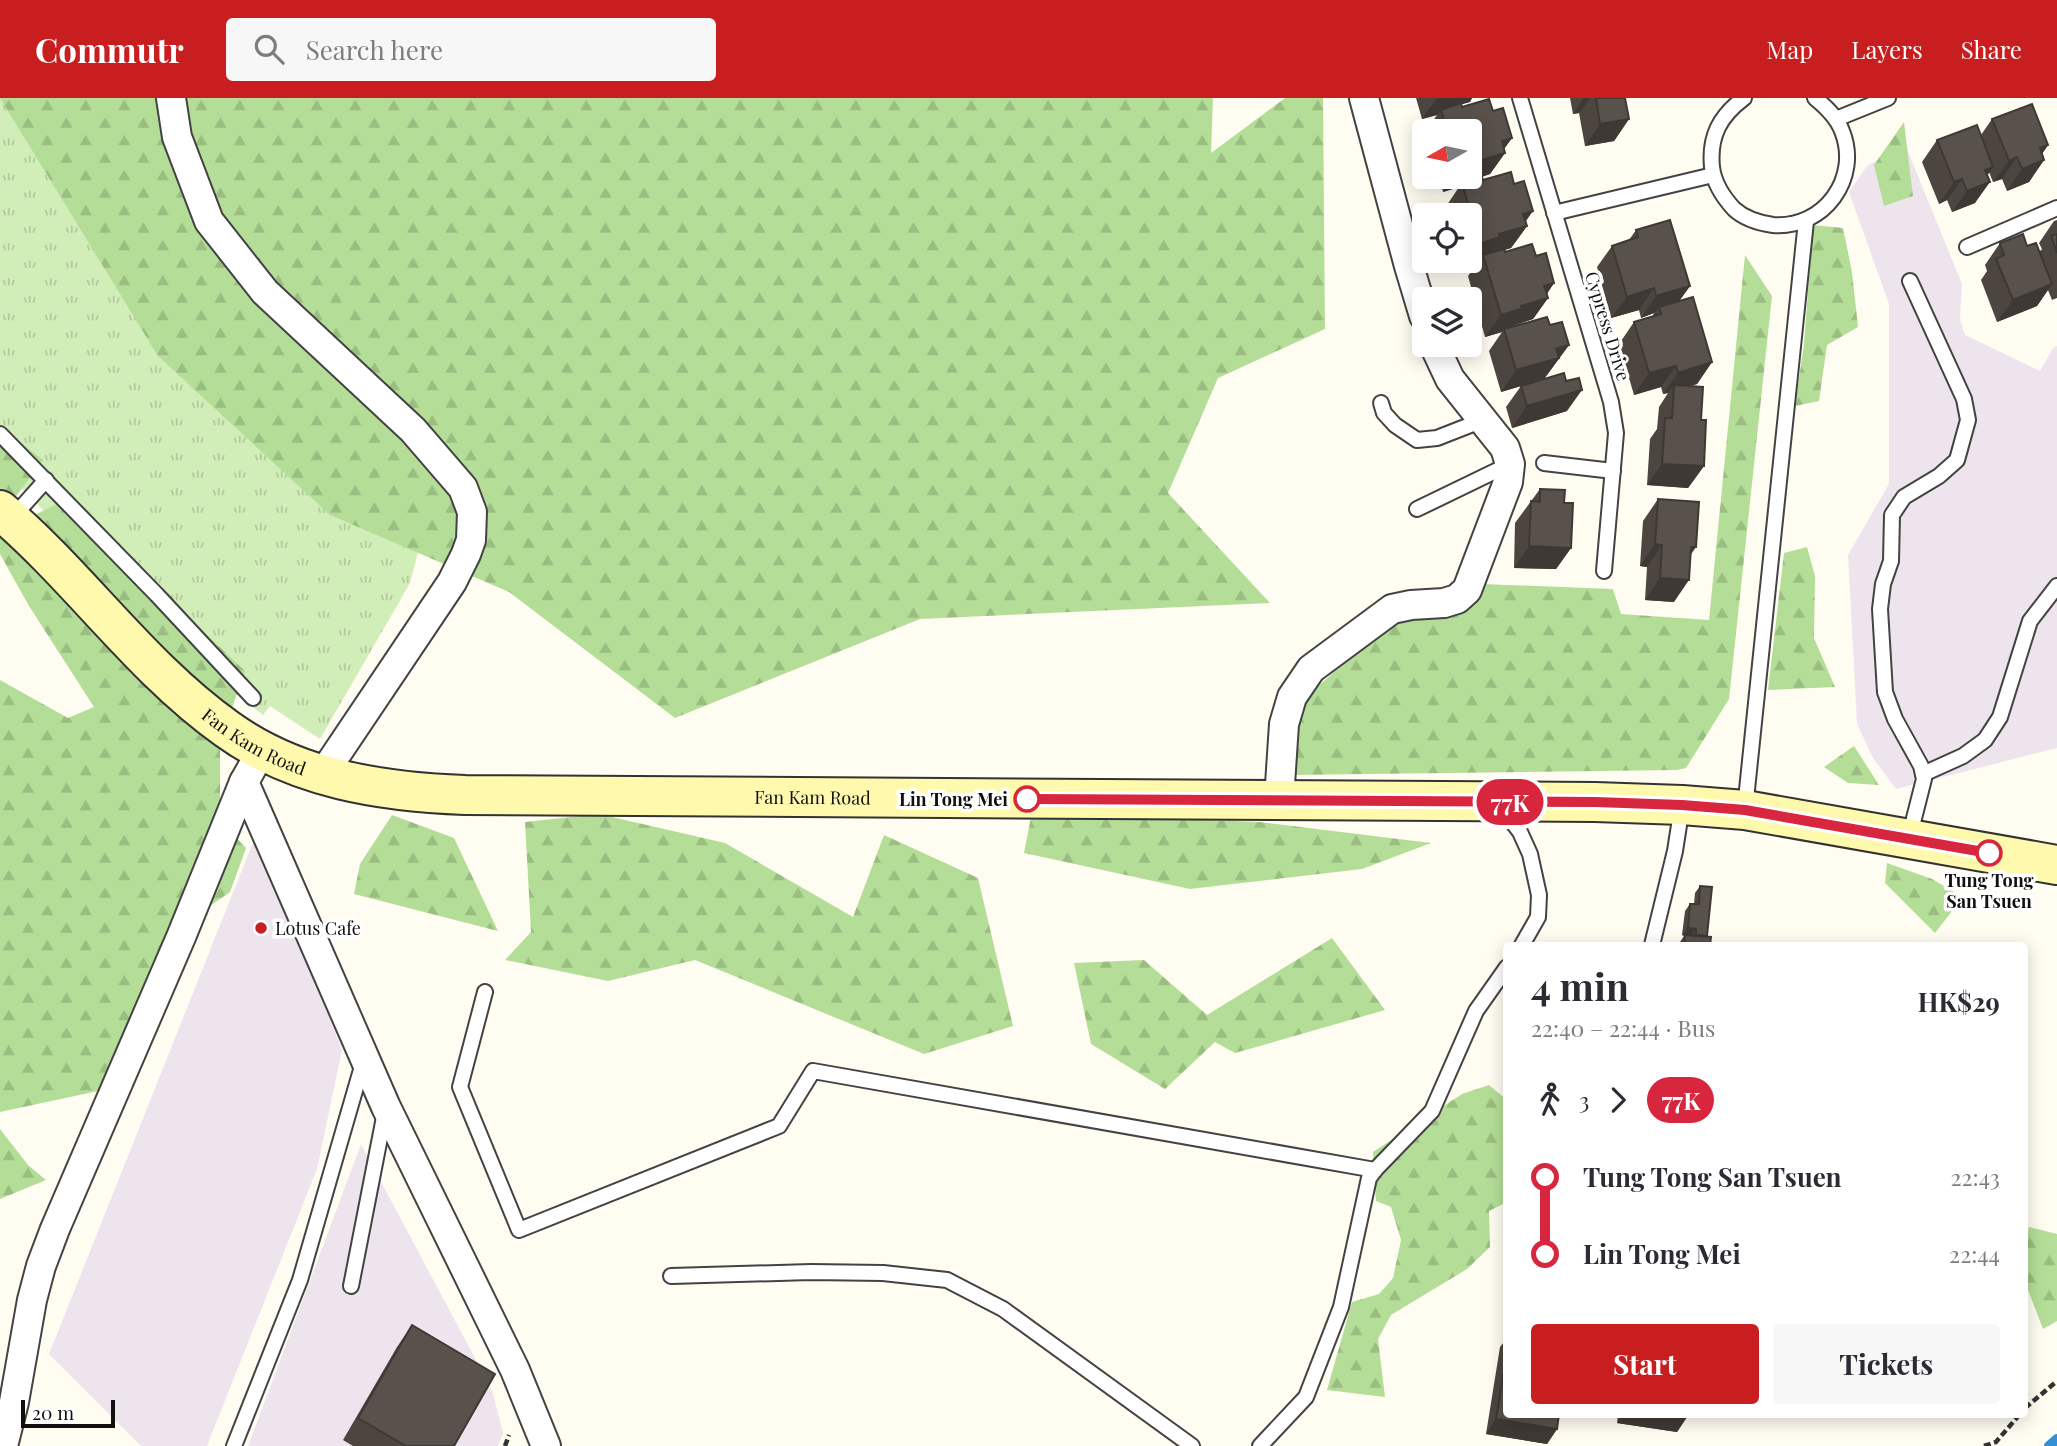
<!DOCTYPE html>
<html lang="en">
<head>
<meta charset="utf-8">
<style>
  body { margin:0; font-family:"Playfair Display",serif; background:#f7f7f7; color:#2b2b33; height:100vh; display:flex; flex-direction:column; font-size:26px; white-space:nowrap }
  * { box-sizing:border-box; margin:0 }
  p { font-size:23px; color:#7c7c81 }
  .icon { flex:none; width:38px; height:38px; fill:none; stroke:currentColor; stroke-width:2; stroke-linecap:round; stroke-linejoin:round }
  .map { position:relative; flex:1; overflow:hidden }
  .sheet { position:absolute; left:1503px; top:844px; width:525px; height:476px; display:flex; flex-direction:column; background:#fff; border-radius:7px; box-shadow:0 4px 18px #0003 }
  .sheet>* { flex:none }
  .badge { padding:0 14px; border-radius:23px; font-size:24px; line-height:46px }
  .needle { width:46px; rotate:261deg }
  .fabs { position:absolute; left:1412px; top:21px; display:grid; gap:14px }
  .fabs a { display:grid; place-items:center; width:70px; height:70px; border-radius:7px; background:#fff; box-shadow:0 4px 18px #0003; font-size:35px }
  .scale { position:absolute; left:21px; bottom:18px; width:94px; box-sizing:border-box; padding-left:7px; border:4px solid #101010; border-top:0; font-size:19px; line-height:24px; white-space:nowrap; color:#101010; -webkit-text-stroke:5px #fff; paint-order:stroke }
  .map>.badge { position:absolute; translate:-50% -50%; box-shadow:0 0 0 4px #fff }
  .legs { display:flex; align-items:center; gap:10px; height:77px; padding:0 28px; font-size:23px }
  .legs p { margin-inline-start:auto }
  .headline { display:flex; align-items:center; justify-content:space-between; height:119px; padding:0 28px }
  h1 { font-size:38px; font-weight:700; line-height:52px }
  .cta { display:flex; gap:14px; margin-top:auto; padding:14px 28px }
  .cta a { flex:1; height:80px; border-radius:7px; background:#c91e1f; color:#fff; font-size:28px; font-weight:700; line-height:80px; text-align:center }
  .cta a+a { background:#f7f7f7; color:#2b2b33 }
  ul { padding:0 28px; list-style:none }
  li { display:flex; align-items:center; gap:24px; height:77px; font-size:26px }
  li i { display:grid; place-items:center; width:10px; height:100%; margin:0 9px; background:currentColor }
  li i::after { content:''; width:18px; height:18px; margin:-9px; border:5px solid; border-radius:50%; background:#fff }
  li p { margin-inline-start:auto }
  li:first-child i { background:linear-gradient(#0000 50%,currentColor 0) }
  li:last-child i { background:linear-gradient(currentColor 50%,#0000 0) }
  header { display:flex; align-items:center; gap:42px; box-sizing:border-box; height:98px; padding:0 35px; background:#c91e1f; color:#fff }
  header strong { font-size:33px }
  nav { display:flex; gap:38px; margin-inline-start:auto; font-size:24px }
  .search { width:490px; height:63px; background:#f7f7f7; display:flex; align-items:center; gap:18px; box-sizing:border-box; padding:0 24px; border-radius:7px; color:#7c7c81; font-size:26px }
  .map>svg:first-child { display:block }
  .industrial { fill:#eee4ee }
  .grass { fill:url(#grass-tufts) }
  .forest { fill:url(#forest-firs) }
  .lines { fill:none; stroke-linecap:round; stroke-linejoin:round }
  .stream { stroke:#368fd5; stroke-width:10 }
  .lane-casing { stroke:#434343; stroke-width:18 }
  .street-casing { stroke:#434343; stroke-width:32 }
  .secondary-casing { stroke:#323232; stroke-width:42 }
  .path { stroke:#323232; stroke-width:4.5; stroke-dasharray:7 3.5; stroke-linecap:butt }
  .lane { stroke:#fff; stroke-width:14 }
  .street { stroke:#fff; stroke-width:28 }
  .secondary { stroke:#fff9ad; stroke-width:38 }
  .wall { fill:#4d4640 }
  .shaded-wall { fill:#3e3934 }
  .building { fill:#59514b; stroke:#3e3934; stroke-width:2 }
  .line-1-casing { stroke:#fff; stroke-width:16 }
  .line-1 { stroke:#d7263d; stroke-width:10 }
  .stop-1-dot { fill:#fff; stroke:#d7263d; stroke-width:3.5 }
  .poi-dot { fill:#c91e1f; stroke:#fff; stroke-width:2.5 }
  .labels { text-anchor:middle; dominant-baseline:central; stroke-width:7; stroke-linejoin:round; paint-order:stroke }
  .street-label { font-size:18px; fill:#101010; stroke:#fff }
  .stop-label { font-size:18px; font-weight:bold; fill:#101010; stroke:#fff; text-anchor:end }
  .poi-label { font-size:18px; fill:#101010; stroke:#fff; text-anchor:start }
</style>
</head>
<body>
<header>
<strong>Commutr</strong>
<div class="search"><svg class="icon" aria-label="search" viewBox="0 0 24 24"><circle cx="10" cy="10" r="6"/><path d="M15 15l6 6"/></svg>Search here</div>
<nav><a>Map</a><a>Layers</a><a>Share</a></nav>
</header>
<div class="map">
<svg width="2057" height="1348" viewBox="0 0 2057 1348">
  <defs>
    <pattern id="grass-tufts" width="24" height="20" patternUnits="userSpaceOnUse" patternTransform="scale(1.75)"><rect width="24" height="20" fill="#d1edb8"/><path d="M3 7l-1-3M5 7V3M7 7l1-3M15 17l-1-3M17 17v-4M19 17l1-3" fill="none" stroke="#b2ca9d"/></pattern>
    <pattern id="forest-firs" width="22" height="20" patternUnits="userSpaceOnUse" patternTransform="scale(1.75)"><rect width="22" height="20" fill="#b4de97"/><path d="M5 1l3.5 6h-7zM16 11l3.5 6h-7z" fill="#9abd81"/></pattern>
  </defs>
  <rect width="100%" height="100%" fill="#fffdf2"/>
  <g class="industrial">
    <polygon points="1905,46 1962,186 1960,221 1965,237 2040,273 2053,250 2057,248 2057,650 1896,691 1873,660 1857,626 1848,457 1889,386 1889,206 1849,94 1867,68"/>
    <polygon points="258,732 342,952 317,1071 207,1348 141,1348 49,1256"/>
    <polygon points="361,1046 492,1292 503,1335 498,1348 248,1348"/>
  </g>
  <path class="grass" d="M0 0 425 427 410 485 320 641 270 608 263 617C167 544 85 454 0 368Z"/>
  <g class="forest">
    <polygon points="0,0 1213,0 1211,55 1285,0 1323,0 1325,231 1218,280 1168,395 1270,505 920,521 675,620 509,494 330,417 158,258"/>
    <polygon points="1904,24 1913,98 1884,108 1874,67"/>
    <polygon points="1813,127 1843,130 1852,174 1858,229 1827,247 1819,303 1795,308 1804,246"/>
    <polygon points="1745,157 1772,198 1729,601 1686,670 1677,672 1289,677 1296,624 1314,592 1355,555 1395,525 1440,518 1482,486 1613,491 1621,516 1709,522"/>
    <polygon points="0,329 43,362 0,420"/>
    <polygon points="65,402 245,573 220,644 220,723 246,750 230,794 187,824 145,887 98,993 0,1014 0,582 68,620 94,609 29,508 0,456 0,434"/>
    <polygon points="1807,449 1815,478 1814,540 1835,589 1768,592 1784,455"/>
    <polygon points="1854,648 1879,687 1848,685 1824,669"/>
    <polygon points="599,716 725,745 853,819 884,737 978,780 1013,928 924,956 695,862 608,883 505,862 531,834 525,724"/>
    <polygon points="392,717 454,740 498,833 354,796 360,766"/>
    <polygon points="1084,717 1259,724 1431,745 1362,771 1190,791 1024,755 1031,719"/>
    <polygon points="1887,765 1932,781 1963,799 1935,835 1885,785"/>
    <polygon points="1332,840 1385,912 1235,955 1215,944 1165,991 1091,946 1074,865 1144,862 1207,917"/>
    <polygon points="1489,987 1507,1002 1507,1104 1489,1113 1490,1149 1467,1171 1391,1217 1378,1241 1385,1299 1327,1292 1352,1204 1379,1196 1393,1180 1401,1142 1391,1109 1376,1103 1373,1054 1462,996"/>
    <polygon points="0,1031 28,1067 46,1082 0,1101"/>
    <polygon points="2029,1129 2057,1136 2057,1223 2043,1231 2025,1184 2025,1146"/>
  </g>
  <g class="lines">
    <polyline class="stream" points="2049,1348 2057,1341"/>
    <defs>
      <g id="lane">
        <polyline points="1520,0 1611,304 1616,335 1604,473"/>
        <path d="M1744 0C1720 18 1709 38 1712 69 1714 86 1723 99 1734 111 1745 121 1759 125 1773 127 1824 131 1861 80 1842 33 1837 19 1826 9 1815 0"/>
        <polyline points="1836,21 1888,0"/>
        <polyline points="1554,115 1713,77"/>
        <polyline points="1967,149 2057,110"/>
        <polyline points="1381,305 1384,315 1395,327 1417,342 1437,340 1483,322"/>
        <polyline points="0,336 157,497 253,600"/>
        <polyline points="1544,365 1613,373"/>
        <polyline points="1417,411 1510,366"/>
        <polyline points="12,420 46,382"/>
        <polyline points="1923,676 1963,658 1985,642 2000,619 2030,523 2057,488"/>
        <polyline points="1500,708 1520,734 1530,756 1539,797 1538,819 1522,847"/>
        <polyline points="1745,711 1806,123"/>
        <polyline points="1909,740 1924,681 1921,668 1895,621 1885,594 1880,511 1883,486 1891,463 1892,417 1904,399 1939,378 1957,362 1968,322 1964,301 1910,183"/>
        <polyline points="1652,847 1675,753 1682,708"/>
        <polyline points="485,894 460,989 519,1132 779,1028 813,973 1375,1072"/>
        <polyline points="671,1178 811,1174 883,1175 947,1182 1003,1211 1192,1348"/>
        <polyline points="351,1188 385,1014"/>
        <polyline points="234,1348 300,1182 363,965"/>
        <polyline points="1260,1348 1306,1299 1341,1209 1369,1080 1375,1072 1432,1013 1476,913 1507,869"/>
      </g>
      <g id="street">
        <polyline points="171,0 177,39 209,123 265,194 413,332 463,390 472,414 471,442 466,456 452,484 323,676"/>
        <polyline points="1364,0 1409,168 1424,218"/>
        <polyline points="244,684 386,1009 515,1272 546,1348"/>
        <polyline points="1279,702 1284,626 1292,599 1311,571 1392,511 1411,507 1444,505 1457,501 1467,492 1508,384 1510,366 1505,350 1450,281 1434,247"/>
        <polyline points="3,1348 14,1304 32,1202 41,1168 55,1131 181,839 244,684 262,652"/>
      </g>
      <g id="secondary">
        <path id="s1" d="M0 412C80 480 141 570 227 631 296 681 382 694 465 697L1595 704 1682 707 1745 712 2057 767"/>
      </g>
    </defs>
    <use href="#lane" class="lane-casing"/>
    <use href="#street" class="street-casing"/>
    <use href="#secondary" class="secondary-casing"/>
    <g class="path">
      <polyline points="2025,1310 2057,1283"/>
      <polyline points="505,1348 509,1337"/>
      <polyline points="1984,1348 1996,1344 2020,1316"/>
    </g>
    <use href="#lane" class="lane"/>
    <use href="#street" class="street"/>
    <use href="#secondary" class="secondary"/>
  </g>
  <g class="wall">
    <polygon points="1416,0 1472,0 1470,4 1462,6 1462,9 1493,13 1512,40 1504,51 1505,55 1490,76 1467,84 1483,82 1525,124 1527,128 1511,150 1504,152 1505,154 1536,158 1554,185 1547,196 1548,200 1533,221 1509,229 1508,230 1550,227 1569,247 1544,281 1567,313 1512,330 1506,309 1521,288 1501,294 1489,253 1502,234 1485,239 1468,178 1479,163 1464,167 1463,163 1470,163 1470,117 1450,117 1447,107 1459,89 1443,94 1439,79 1470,79 1470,33 1426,33 1437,17 1422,21"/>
    <polygon points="1570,0 1625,0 1629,21 1614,43 1585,48 1579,15 1573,16"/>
    <polygon points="1992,21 2048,47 2042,56 2044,62 2029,84 2007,93 2002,81 1993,84 1989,74 1975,105 1952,114 1947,102 1939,106 1922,64 1937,42 1981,37"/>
    <polygon points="2057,122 2057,200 2052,202 2048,192 2037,208 1997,224 1981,182 1987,173 1985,167 2000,145 2027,148 2039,154 2042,151 2039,145 2054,123"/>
    <polygon points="1636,132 1690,188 1679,203 1712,264 1697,286 1690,288 1701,322 1704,368 1688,390 1647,387 1650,341 1657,331 1659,309 1668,295 1663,296 1661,289 1634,297 1619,246 1634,224 1652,219 1654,215 1641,220 1639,212 1611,220 1597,169 1612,148 1629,142"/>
    <polygon points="1540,391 1564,405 1571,450 1556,471 1514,470 1515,425"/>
    <polygon points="1658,401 1674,504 1645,502 1647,469 1640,468 1643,423"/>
    <polygon points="1700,788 1707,838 1710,847 1678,847 1684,838 1682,837 1685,813 1690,806 1694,806 1695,795"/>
    <polygon points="412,1227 454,1348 353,1348 343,1342 397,1249"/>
    <polygon points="1507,1240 1507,1316 1557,1331 1547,1346 1486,1336 1500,1249"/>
    <polygon points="1618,1316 1688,1316 1687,1319 1677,1334 1617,1325"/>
  </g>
  <g class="shaded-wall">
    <polygon points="1437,0 1472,0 1470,4 1441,12 1437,17 1422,21"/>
    <polygon points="1584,0 1590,0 1579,15 1573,16"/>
    <polygon points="1629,21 1614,43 1585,48 1600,26"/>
    <polygon points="1512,40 1500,56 1505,55 1490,76 1462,85 1459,89 1443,94 1453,79 1470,79 1470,69 1478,63 1502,43"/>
    <polygon points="2048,47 2035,66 2044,62 2029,84 2007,93 2022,71 2040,50"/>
    <polygon points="2017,59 2002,81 1993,84 2009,63"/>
    <polygon points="1993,69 1980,88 1990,84 1975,105 1952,114 1967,93 1985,72"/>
    <polygon points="1962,81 1947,102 1939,106 1954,84"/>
    <polygon points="1533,113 1521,130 1527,128 1511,150 1488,157 1483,157 1479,163 1464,167 1467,163 1470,163 1470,159 1479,146 1523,116"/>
    <polygon points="1554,185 1543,201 1548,200 1533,221 1509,229 1506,233 1504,231 1502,234 1485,239 1501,217 1521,208 1544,188"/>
    <polygon points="2052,186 2037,208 1997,224 2013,202"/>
    <polygon points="1690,188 1675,209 1659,209 1654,215 1641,220 1656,198"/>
    <polygon points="1654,190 1639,212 1611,220 1627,199"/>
    <polygon points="1569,247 1544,281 1501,294 1516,272 1556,251"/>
    <polygon points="1712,264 1697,286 1673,293 1674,287 1668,295 1663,296 1678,275"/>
    <polygon points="1676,268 1661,289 1634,297 1649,275"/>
    <polygon points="1582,292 1567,313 1512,330 1527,308"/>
    <polygon points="1662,366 1704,368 1688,390 1647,387"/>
    <polygon points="1655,446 1662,447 1647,469 1640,468"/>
    <polygon points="1529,448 1571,450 1556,471 1514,470"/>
    <polygon points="1691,449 1696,449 1681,471"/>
    <polygon points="1660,480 1689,482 1674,504 1645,502"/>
    <polygon points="1688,830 1696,831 1691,838 1682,837"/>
    <polygon points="1623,1316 1666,1316 1687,1319 1677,1334 1617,1325"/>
    <polygon points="1496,1321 1557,1331 1547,1346 1486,1336"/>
  </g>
  <g class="building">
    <polygon points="1596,0 1625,0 1629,21 1600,26"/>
    <polygon points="1489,1 1493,13 1503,10 1512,40 1502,43 1505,55 1478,63 1479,66 1470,69 1470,33 1447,33 1441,12 1461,5 1462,9"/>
    <polygon points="2032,6 2048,47 2040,50 2044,62 2022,71 2017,59 2009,63 1992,21"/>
    <polygon points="1977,27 1993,69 1985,72 1990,84 1967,93 1962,81 1954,84 1937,42"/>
    <polygon points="1511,74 1514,86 1524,83 1533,113 1523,116 1527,128 1499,136 1500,139 1479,146 1462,85 1482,79 1483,82"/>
    <polygon points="1670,122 1690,188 1656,198 1654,190 1627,199 1612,148 1638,139 1636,132"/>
    <polygon points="2023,136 2027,148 2036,145 2052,186 2013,202 1996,161 2004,157 2000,145"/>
    <polygon points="2057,136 2057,155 2051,138"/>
    <polygon points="1532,146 1536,158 1546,155 1554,185 1544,188 1548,200 1521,208 1521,211 1501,217 1483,157 1504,151 1505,154"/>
    <polygon points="1693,199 1712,264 1678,275 1676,268 1649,275 1634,224 1661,216 1659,209"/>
    <polygon points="1547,219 1550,227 1562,224 1569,247 1556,251 1559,260 1516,272 1504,231"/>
    <polygon points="1564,275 1566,283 1579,280 1582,292 1527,308 1521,288"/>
    <polygon points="1674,287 1703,289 1701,322 1706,322 1704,368 1662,366 1665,320 1672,320"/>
    <polygon points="1540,391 1565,392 1564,405 1573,405 1571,450 1529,448 1531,403 1540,404"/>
    <polygon points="1658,401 1699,404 1696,449 1691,449 1689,482 1660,480 1662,447 1655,446"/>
    <polygon points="1700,788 1712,789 1707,838 1696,837 1696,831 1688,830 1690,806 1699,806"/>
    <polygon points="1685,837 1711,839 1710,847 1684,847"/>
    <polygon points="412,1227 495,1276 454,1348 406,1348 358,1320"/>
    <polygon points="1507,1257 1507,1316 1559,1316 1557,1331 1496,1321"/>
    <polygon points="1666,1316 1688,1316 1687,1319"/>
  </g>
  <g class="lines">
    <defs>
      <polyline id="line-1" points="1027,701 1595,704 1682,707 1745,712 1989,755"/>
    </defs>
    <use href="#line-1" class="line-1-casing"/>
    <use href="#line-1" class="line-1"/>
  </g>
  <g class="stop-1-dot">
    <circle cx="1027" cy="701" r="12"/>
    <circle cx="1989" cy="755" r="12"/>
  </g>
  <circle class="poi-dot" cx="261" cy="830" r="7"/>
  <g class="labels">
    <g class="street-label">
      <text transform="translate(1608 228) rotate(73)">Cypress Drive</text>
      <text stroke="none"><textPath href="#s1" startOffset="346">Fan Kam Road</textPath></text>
      <text stroke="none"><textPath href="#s1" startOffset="914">Fan Kam Road</textPath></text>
    </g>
    <g class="stop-label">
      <text x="1008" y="701">Lin Tong Mei</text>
      <text x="1989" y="782" text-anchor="middle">Tung Tong<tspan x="1989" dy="21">San Tsuen</tspan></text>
    </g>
    <g class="poi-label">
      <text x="275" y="830">Lotus Cafe</text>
    </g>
  </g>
</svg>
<div class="fabs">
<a><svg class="needle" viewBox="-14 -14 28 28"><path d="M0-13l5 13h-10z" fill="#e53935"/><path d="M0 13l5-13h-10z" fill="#7c7c81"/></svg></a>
<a><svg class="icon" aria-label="locate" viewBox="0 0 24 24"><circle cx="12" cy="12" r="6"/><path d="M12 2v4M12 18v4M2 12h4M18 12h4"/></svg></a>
<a><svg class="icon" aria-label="layers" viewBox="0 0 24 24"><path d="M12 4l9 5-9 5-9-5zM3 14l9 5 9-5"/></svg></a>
</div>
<div class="scale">20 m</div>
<b class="badge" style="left:1510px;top:704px;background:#d7263d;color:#fff">77K</b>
<section class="sheet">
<div class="headline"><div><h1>4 min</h1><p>22:40 – 22:44 · Bus</p></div><b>HK$29</b></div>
<div class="legs"><svg class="icon" aria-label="walk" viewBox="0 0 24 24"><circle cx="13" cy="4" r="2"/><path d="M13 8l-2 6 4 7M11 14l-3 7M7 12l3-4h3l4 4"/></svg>3<svg class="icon" aria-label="forward" viewBox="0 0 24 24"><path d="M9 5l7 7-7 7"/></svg><b class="badge" style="background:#d7263d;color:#fff">77K</b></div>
<ul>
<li><i style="color:#d7263d"></i><b>Tung Tong San Tsuen</b><p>22:43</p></li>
<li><i style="color:#d7263d"></i><b>Lin Tong Mei</b><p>22:44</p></li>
</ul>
<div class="cta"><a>Start</a><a>Tickets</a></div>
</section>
</div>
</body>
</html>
